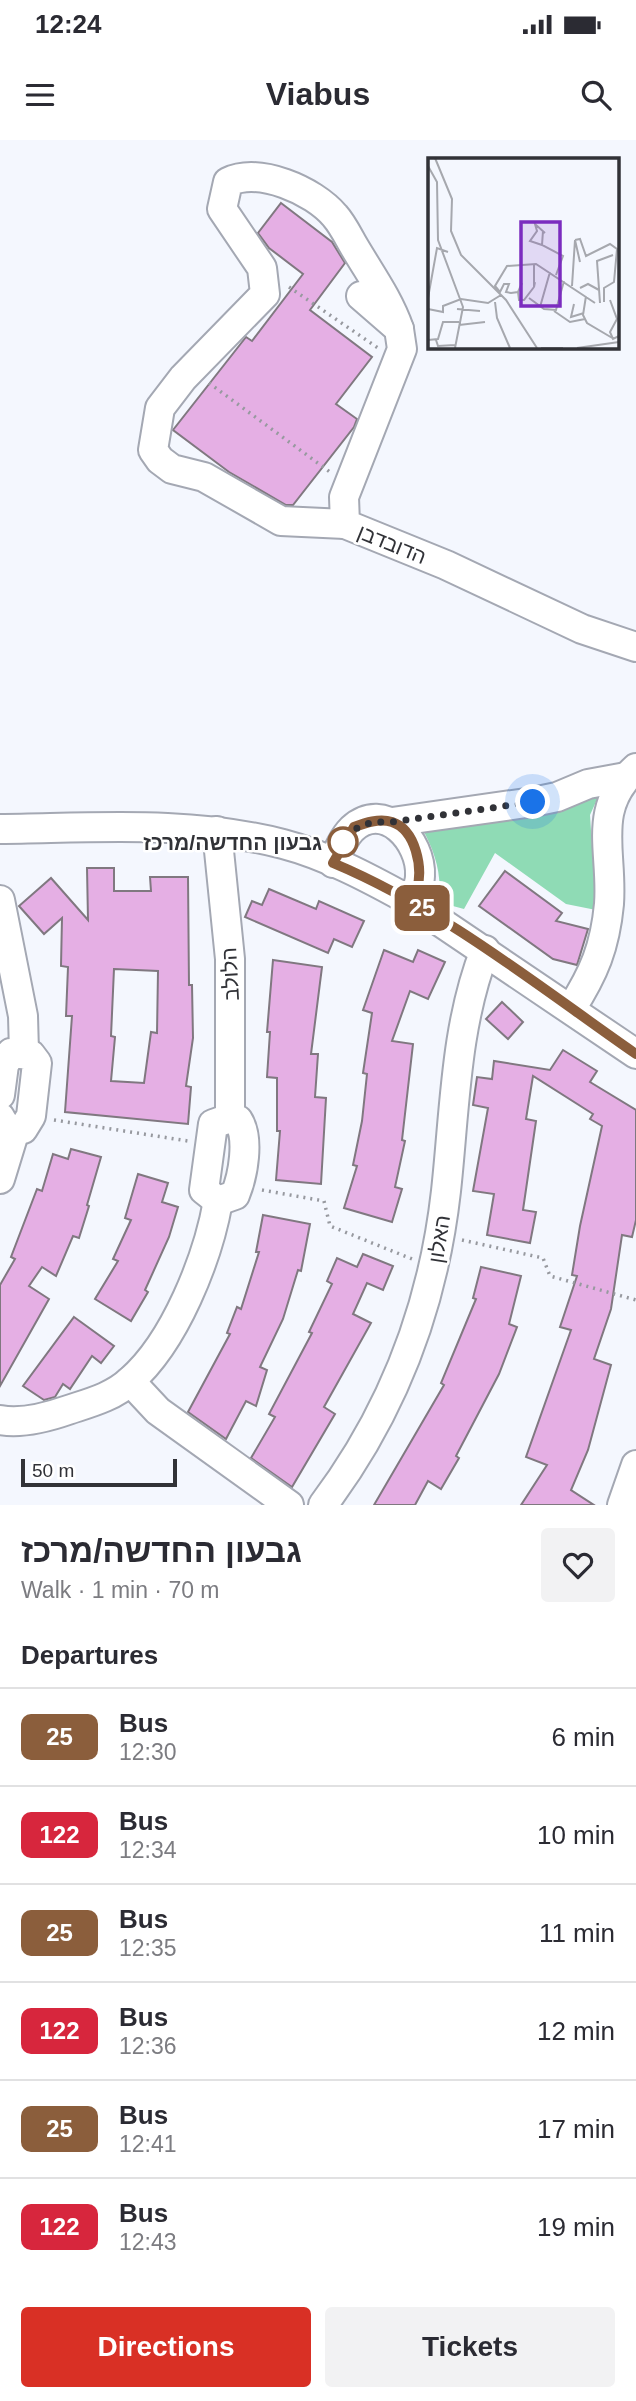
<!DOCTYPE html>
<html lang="en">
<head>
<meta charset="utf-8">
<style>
  body { margin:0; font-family:Helvetica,"Noto Sans Hebrew",sans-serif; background:#f2f2f3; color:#2b2b33; height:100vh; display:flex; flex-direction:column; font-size:26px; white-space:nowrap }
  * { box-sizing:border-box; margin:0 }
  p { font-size:23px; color:#7c7c81 }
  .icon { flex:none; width:38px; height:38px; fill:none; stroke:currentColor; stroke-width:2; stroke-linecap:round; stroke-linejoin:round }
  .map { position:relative; height:1365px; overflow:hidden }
  .panel { display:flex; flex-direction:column; background:#fff; flex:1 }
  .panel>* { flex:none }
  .badge { padding:0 14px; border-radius:10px; font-size:24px; line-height:46px }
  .scale { position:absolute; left:21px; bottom:18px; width:156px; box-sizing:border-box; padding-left:7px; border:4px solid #313237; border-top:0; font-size:19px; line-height:24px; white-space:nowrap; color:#313237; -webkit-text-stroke:5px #fff; paint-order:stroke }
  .you { position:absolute; width:35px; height:35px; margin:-18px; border:5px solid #fff; border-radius:50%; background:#1a73e8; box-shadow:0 0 0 10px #1a73e833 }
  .map>.badge { position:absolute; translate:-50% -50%; box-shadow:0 0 0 4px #fff }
  h2 { padding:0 21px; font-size:26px; line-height:63px }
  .round { display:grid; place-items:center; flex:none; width:74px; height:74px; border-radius:7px; background:#f2f2f3 }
  .overview { display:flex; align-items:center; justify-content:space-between; height:119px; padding:0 21px }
  h1 { font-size:33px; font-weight:700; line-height:52px }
  .action { display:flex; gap:14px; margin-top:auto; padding:14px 21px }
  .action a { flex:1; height:80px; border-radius:7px; background:#d93025; color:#fff; font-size:28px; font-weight:700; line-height:80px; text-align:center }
  .action a+a { background:#f2f2f3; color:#2b2b33 }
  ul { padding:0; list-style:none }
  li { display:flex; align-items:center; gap:21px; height:98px; padding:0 21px; border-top:2px solid #e1e1e2 }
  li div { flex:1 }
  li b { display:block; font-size:26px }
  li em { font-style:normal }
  li .badge { min-width:77px; font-weight:700; text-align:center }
  .status { display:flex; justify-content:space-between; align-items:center; height:49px; padding:0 35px; background:#fff; direction:ltr }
  .status svg { height:19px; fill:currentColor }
  header { display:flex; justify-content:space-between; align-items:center; height:91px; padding:0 21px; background:#fff; font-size:32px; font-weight:700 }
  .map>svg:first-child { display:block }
  .green { fill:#8fdbb5 }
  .building { fill:#e5afe4; stroke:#807880; stroke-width:2; fill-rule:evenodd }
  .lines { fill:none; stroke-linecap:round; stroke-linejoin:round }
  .minor-casing { stroke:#a4a8b3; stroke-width:32 }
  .path { stroke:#97999f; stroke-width:3.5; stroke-dasharray:2 5; stroke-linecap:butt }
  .minor { stroke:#fff; stroke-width:28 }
  .line-casing { stroke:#fff; stroke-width:16 }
  .line { stroke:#8b5e3c; stroke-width:10 }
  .walk { stroke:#313237; stroke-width:7; stroke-dasharray:0 12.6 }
  .stop-dot { fill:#fff; stroke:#8b5e3c; stroke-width:3.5 }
  .labels { text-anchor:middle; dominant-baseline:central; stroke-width:5; stroke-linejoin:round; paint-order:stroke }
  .street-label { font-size:21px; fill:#313237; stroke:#fff }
  .stop-label { font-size:21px; font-weight:bold; fill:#313237; stroke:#fff; text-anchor:end }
  .inset-road { fill:none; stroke:#a6a8ae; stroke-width:2 }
  .view { fill:#7b2cbf; fill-opacity:0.15; stroke:#7b2cbf; stroke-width:3.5 }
  .inset-edge { fill:none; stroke:#313237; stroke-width:3.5 }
</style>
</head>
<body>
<div class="status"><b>12:24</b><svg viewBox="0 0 49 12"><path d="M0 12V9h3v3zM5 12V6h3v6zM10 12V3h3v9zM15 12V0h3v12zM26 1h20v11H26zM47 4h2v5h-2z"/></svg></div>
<header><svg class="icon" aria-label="menu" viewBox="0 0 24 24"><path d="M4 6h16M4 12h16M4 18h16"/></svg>Viabus<svg class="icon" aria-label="search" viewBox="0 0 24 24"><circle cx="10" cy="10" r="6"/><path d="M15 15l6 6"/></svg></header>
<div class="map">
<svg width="636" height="1365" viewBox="0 0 636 1365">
  <rect width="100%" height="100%" fill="#f4f7fe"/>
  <path class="green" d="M599 655 590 675 596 770 566 764 495 713 464 769 438 762C443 737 435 712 423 690Z"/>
  <g class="building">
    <polygon points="281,63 332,102 345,123 310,170 372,217 336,264 357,279 354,287 293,365 286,365 229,332 173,290 246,197 252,201 303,134 269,108 258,93"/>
    <path d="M87 728H114V751H151L150 737H188L189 845H192L193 898 186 946 191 947 188 984 65 972 72 876H66L68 827 61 826 62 778 44 794 19 766 51 738 88 780ZM114 829 158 831 157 893 151 892 144 943 111 941 115 897 111 896Z"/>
    <polygon points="505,731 562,773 556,781 588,789 577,825 553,819 479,766"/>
    <polygon points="269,749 316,769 319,761 364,781 352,807 334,799 328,813 245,777 252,761 262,765"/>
    <polygon points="384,810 413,822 418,810 445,822 428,859 410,851 392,901 413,904 402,1000 405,1001 395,1047 402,1049 392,1082 344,1068 357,1026 353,1025 362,981 367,934 363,933 372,873 363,870"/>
    <polygon points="273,820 322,827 311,914 318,914 315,957 326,958 321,1044 276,1040 280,991 277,991 277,938 267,937 270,892 267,892"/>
    <polygon points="502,862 523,882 508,899 486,879"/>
    <polygon points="563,910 597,931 590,942 636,970 636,1080 632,1097 622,1095 611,1169 594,1219 611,1225 588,1310 571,1350 594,1365 521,1365 547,1325 526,1317 571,1190 560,1187 577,1136 572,1135 580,1086 602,986 590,979 593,974 533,936 526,979 536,981 523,1070 536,1072 530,1103 487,1095 494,1054 473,1051 488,968 473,965 477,937 492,939 494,921 550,930"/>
    <polygon points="71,1009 101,1017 87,1065 89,1066 79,1098 73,1096 56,1136 42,1127 29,1146 49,1159 0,1246 0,1145 15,1119 11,1117 37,1049 42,1051 53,1014 68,1019"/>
    <polygon points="138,1034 168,1043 162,1062 178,1067 169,1097 145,1150 148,1152 131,1181 95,1159 118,1121 113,1119 131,1080 125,1078"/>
    <polygon points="263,1075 310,1084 301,1131 298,1130 283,1179 260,1227 267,1230 256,1266 246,1261 226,1299 188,1272 230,1194 227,1193 237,1167 241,1169 259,1112 256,1112"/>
    <polygon points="363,1114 393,1126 383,1150 367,1143 353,1174 371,1183 324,1267 335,1274 292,1347 251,1318 275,1277 269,1274 312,1193 309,1192 332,1144 327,1141 337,1118 357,1127"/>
    <polygon points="481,1127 521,1136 509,1184 517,1187 499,1234 456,1316 459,1318 441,1349 428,1341 415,1365 374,1365 444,1245 441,1243 476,1159 473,1158"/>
    <polygon points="74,1177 114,1206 101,1223 92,1216 70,1249 63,1244 55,1257 44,1260 23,1246"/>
  </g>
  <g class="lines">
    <defs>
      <g id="minor">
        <polyline points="361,156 399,189 402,209 344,357 345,384 446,425 582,489 636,507"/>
        <path d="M345 384 281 381 204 337 172 329 160 320 153 310 160 268 183 238 265 154 262 128 222 69 228 42C259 27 313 50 335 76 343 85 349 98 355 108 371 135 389 160 399 189"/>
        <polyline points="392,682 533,662 557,657 588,644 626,637"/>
        <path d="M0 689C94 688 190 680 283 704 325 715 367 737 405 758L636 914"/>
        <polyline points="217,691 230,819 230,978"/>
        <path d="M333 723C338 711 343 698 352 689 384 659 422 701 420 736 420 744 415 754 413 762"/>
        <polyline points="0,760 23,876 24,912"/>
        <path d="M571 869C594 833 605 807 609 764 613 711 591 669 636 628"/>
        <path d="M0 955 4 925 11 913 31 915 37 923 31 976 23 989C11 990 6 989 0 977"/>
        <path d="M230 978 238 980C250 998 243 1036 235 1055L218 1061 204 1050 213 984Z"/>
        <polyline points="0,1039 15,990"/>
        <polyline points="130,1241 158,1271 289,1365"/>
        <path d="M0 1280C21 1284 48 1277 68 1270 89 1263 113 1257 130 1241 175 1202 208 1118 218 1061"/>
        <path d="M323 1365C393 1272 433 1167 446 1051 455 969 455 887 485 810"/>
        <polyline points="622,1365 636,1325"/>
      </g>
    </defs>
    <use href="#minor" class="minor-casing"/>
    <g class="path">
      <polyline points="289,147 378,208"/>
      <polyline points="209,243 330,332"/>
      <polyline points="54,980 188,1001"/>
      <polyline points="262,1050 324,1061 330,1086 412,1119"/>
      <polyline points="462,1100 543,1118 550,1136 636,1160"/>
    </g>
    <use href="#minor" class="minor"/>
  </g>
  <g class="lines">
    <defs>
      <path id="line" d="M417 749C423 728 416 690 392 682 379 678 365 683 354 687L333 723C443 769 538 846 636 914"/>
    </defs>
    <use href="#line" class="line-casing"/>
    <use href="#line" class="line"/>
    <path class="walk" d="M343 702 341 704C356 684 368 681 392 682L533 662"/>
  </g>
  <circle class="stop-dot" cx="343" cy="702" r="14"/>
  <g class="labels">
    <g class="street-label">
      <text transform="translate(392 404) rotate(22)">הדובדבן</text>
      <text transform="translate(230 834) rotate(-93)">הלולב</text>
      <text transform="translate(439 1099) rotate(-81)">האלון</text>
    </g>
    <g class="stop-label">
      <text x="322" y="702">גבעון החדשה/מרכז</text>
    </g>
  </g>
  <g transform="translate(428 18)">
    <rect width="191" height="191" fill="#f4f7fe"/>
    <path class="inset-road" d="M7 0 24 41 23 73 33 97 78 142 109 190M0 8 9 24 10 82 35 149 27 190M115 73 114 87 135 98 128 117M147 82 152 81 158 98 182 86 189 91 186 124 176 130V144M114 87 102 83 109 73 107 66 117 75M106 106V129L107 124M94 125 90 134 83 135 78 134 81 126H76L72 134 67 128 79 108 108 106 167 145M144 128 147 82 152 104M152 130 160 126 171 132M90 134 91 142H96L106 129M158 138 155 157 159 165 186 181M0 140 9 90 20 94M101 140 116 151 128 152 136 123M182 142 189 161 182 174 185 181 191 178M67 144 69 160 82 190M172 145 169 103 185 97M146 146 143 159 156 155M112 149 122 114M0 151 15 154V148L33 141 60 145 73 137M29 151 52 153M126 153 142 164 157 161M31 167 57 164M0 182 10 181 15 164H31M8 182 10 188 27 187M113 190H135M149 190 191 184"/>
    <path class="view" d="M93 64H132V148H93Z"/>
    <rect width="191" height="191" class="inset-edge"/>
  </g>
</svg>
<div class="scale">50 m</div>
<div class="you" style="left:533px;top:662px"></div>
<b class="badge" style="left:422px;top:768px;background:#8b5e3c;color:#fff">25</b>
</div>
<section class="panel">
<div class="overview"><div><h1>גבעון החדשה/מרכז</h1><p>Walk · 1 min · 70 m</p></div><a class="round"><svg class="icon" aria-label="heart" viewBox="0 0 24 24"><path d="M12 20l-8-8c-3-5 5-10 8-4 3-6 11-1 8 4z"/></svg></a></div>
<h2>Departures</h2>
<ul>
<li><span class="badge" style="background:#8b5e3c;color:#fff">25</span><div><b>Bus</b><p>12:30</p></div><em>6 min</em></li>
<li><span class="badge" style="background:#d7263d;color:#fff">122</span><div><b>Bus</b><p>12:34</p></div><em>10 min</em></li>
<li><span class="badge" style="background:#8b5e3c;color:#fff">25</span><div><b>Bus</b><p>12:35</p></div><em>11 min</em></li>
<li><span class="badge" style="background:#d7263d;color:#fff">122</span><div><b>Bus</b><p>12:36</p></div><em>12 min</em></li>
<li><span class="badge" style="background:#8b5e3c;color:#fff">25</span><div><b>Bus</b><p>12:41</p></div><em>17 min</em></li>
<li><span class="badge" style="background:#d7263d;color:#fff">122</span><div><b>Bus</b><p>12:43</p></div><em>19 min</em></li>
</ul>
<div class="action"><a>Directions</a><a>Tickets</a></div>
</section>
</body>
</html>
